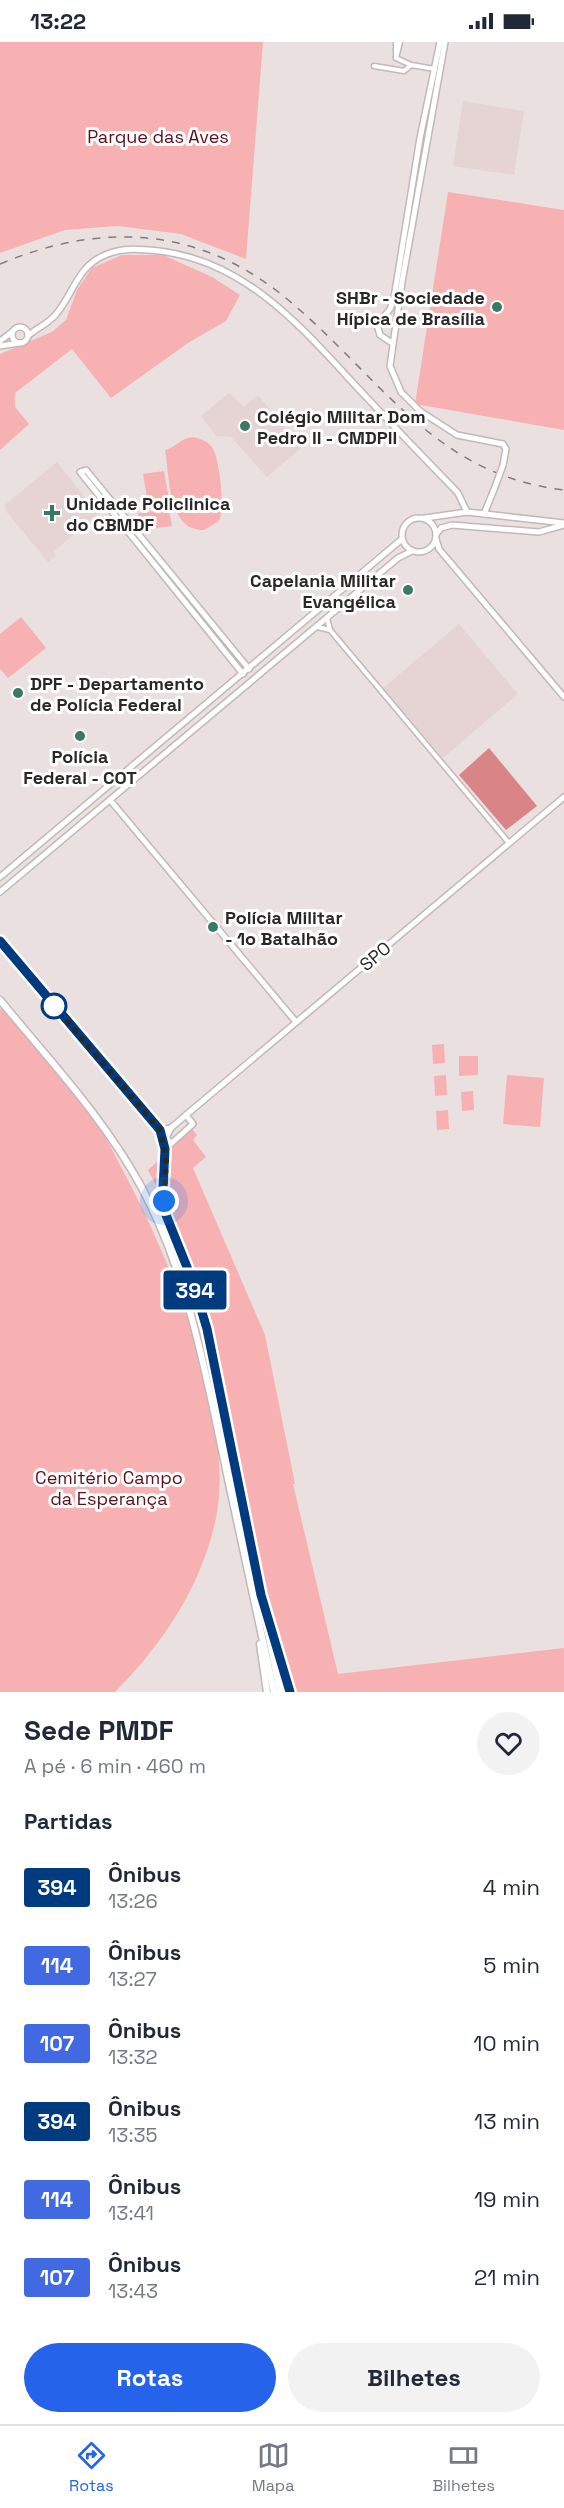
<!DOCTYPE html>
<html lang="pt">
<head>
<meta charset="utf-8">
<style>
  body { margin:0; font-family:"Space Grotesk",sans-serif; background:#f2f2f3; color:#1f2937; height:100vh; display:flex; flex-direction:column; font-size:22px; white-space:nowrap }
  * { box-sizing:border-box; margin:0 }
  p { font-size:20px; color:#747a83 }
  .icon { flex:none; width:33px; height:33px; fill:none; stroke:currentColor; stroke-width:2; stroke-linecap:round; stroke-linejoin:round }
  .map { position:relative; height:1650px; overflow:hidden }
  .details { display:flex; flex-direction:column; background:#fff; flex:1 }
  .details>* { flex:none }
  .badge { padding:0 12px; border-radius:4px; font-size:21px; line-height:39px }
  .you { position:absolute; width:30px; height:30px; margin:-15px; border:4px solid #fff; border-radius:50%; background:#1a73e8; box-shadow:0 0 0 9px #1a73e833 }
  .map>.badge { position:absolute; translate:-50% -50%; box-shadow:0 0 0 3px #fff }
  h2 { padding:0 24px; font-size:22px; line-height:54px }
  .round { display:grid; place-items:center; flex:none; width:63px; height:63px; border-radius:32px; background:#f2f2f3 }
  .headline { display:flex; align-items:center; justify-content:space-between; height:102px; padding:0 24px }
  h1 { font-size:28px; font-weight:700; line-height:45px }
  .cta { display:flex; gap:12px; margin-top:auto; padding:12px 24px }
  .cta a { flex:1; height:69px; border-radius:36px; background:#2563eb; color:#fff; font-size:24px; font-weight:700; line-height:69px; text-align:center }
  .cta a+a { background:#f2f2f3; color:#1f2937 }
  ul { padding:0; list-style:none }
  li { display:flex; align-items:center; gap:18px; height:78px; padding:0 24px }
  li div { flex:1 }
  li b { display:block; font-size:22px }
  li em { font-style:normal }
  li .badge { min-width:66px; font-weight:700; text-align:center }
  .status { display:flex; justify-content:space-between; align-items:center; height:42px; padding:0 30px; background:#fff; direction:ltr }
  .status svg { height:16px; fill:currentColor }
  .dock { display:flex; justify-content:space-around; align-items:center; height:84px; border-top:2px solid #e0e1e3; background:#fff; font-size:16px; color:#747a83 }
  .dock a { display:grid; justify-items:center; gap:3px }
  .dock .on { color:#2563eb }
  .map>svg:first-child { display:block }
  .built { fill:#e6d3d3 }
  .green { fill:#f7b1b2 }
  .forest { fill:#d98587 }
  .lines { fill:none; stroke-linecap:round; stroke-linejoin:round }
  .street-casing { stroke:#c2b8b8; stroke-width:7 }
  .secondary-casing { stroke:#c2b8b8; stroke-width:8 }
  .primary-casing { stroke:#c2b8b8; stroke-width:9 }
  .street { stroke:#fff; stroke-width:4 }
  .secondary { stroke:#fff; stroke-width:5 }
  .primary { stroke:#fff; stroke-width:6 }
  .rail { stroke:#837c7c; stroke-width:1.5; stroke-dasharray:8 8; stroke-linecap:butt }
  .secondary-bridge-casing { stroke:#c2b8b8; stroke-width:8; stroke-linecap:butt }
  .secondary-bridge { stroke:#fff; stroke-width:5 }
  .line-casing { stroke:#fff; stroke-width:14 }
  .line { stroke:#003b80; stroke-width:9 }
  .walk { stroke:#2a2727; stroke-width:6; stroke-dasharray:0 10.8 }
  .poi-dot { fill:#3b7965; stroke:#fff; stroke-width:2 }
  .stop-dot { fill:#fff; stroke:#003b80; stroke-width:3 }
  .labels { text-anchor:middle; dominant-baseline:central; stroke-width:6; stroke-linejoin:round; paint-order:stroke }
  .park-label { font-size:18px; fill:#5b0f1b; stroke:#fff }
  .poi-label { font-size:18px; font-weight:bold; fill:#2a2727; stroke:#fff; text-anchor:start }
  .street-label { font-size:18px; fill:#2a2727; stroke:#fff }
</style>
</head>
<body>
<div class="status"><b>13:22</b><svg viewBox="0 0 49 12"><path d="M0 12V9h3v3zM5 12V6h3v6zM10 12V3h3v9zM15 12V0h3v12zM26 1h20v11H26zM47 4h2v5h-2z"/></svg></div>
<div class="map">
<svg width="564" height="1650" viewBox="0 0 564 1650">
  <rect width="100%" height="100%" fill="#eae0e0"/>
  <g class="built">
    <polygon points="463,59 524,69 514,133 453,124"/>
    <polygon points="229,351 244,365 258,353 301,406 267,435 231,395 216,394 201,374"/>
    <polygon points="57,420 98,472 53,510 56,514 48,520 6,469 5,463"/>
    <polygon points="459,582 518,652 443,716 383,646"/>
  </g>
  <g class="green">
    <polygon points="0,0 263,0 246,217 181,192 118,184 65,188 0,211"/>
    <polygon points="448,150 564,168 564,388 415,362"/>
    <polygon points="122,213 163,213 212,235 240,253 226,279 188,301 111,356 72,307 15,351 15,365 29,382 0,408 0,312 52,290 66,278 77,248 92,226"/>
    <path d="M193 395C200 397 209 399 213 407 220 420 225 466 219 479L204 488C167 489 170 435 165 408 175 406 180 396 193 395Z"/>
    <polygon points="164,429 170,463 149,467 143,432"/>
    <polygon points="169,467 172,484 141,488 138,471"/>
    <polygon points="21,575 46,606 8,636 0,627 0,592"/>
    <path d="M0 967H5C37 1007 71 1046 101 1088 109 1100 115 1114 122 1127 170 1215 238 1381 215 1481 200 1546 162 1603 115 1650H0Z"/>
    <polygon points="444,1002 445,1021 433,1022 432,1003"/>
    <polygon points="459,1014 478,1014 478,1033 459,1034"/>
    <polygon points="446,1033 447,1053 435,1054 434,1034"/>
    <polygon points="507,1033 544,1036 540,1085 503,1082"/>
    <polygon points="473,1049 474,1068 462,1069 461,1050"/>
    <polygon points="448,1068 449,1087 437,1088 436,1069"/>
    <path d="M192 1087 197 1093 193 1098 206 1115 193 1126 265 1293 295 1442H293L338 1632 564 1606V1650H285C268 1564 250 1478 232 1391 212 1301 192 1210 148 1128Z"/>
  </g>
  <polygon class="forest" points="489,706 537,764 506,788 459,733"/>
  <g class="lines">
    <defs>
      <g id="street">
        <polyline points="396,0 396,16 411,23"/>
        <polyline points="396,16 400,0"/>
        <polyline points="374,24 404,29 411,23 435,27"/>
        <polyline points="327,576 330,588 509,801"/>
        <polyline points="317,585 330,588"/>
      </g>
      <g id="secondary">
        <polyline points="445,0 402,240 390,324 401,350 420,369 457,393 503,402 506,407 503,423"/>
        <circle cx="20" cy="293" r="8"/>
        <path d="M29 293C38 285 50 281 57 271 74 250 78 224 105 213 123 205 141 207 159 209 253 220 310 296 370 359 399 390 429 421 458 451L467 470"/>
        <polyline points="0,299 12,290"/>
        <polyline points="392,301 380,293 377,283 390,267 394,256 420,96 440,0"/>
        <polyline points="0,304 19,301"/>
        <polyline points="484,472 495,445"/>
        <circle cx="419" cy="493" r="17"/>
        <polyline points="425,476 467,470 564,481"/>
        <polyline points="437,491 441,486 452,483 539,490 564,483"/>
        <polyline points="436,497 439,507 564,655"/>
        <polyline points="243,632 80,430 86,428 249,627"/>
        <polyline points="110,758 296,980"/>
        <polyline points="0,835 402,497"/>
        <polyline points="0,850 398,516 412,509"/>
        <polyline points="171,1086 166,1096 171,1101"/>
        <polyline points="160,1088 171,1086 186,1073 564,755"/>
        <polyline points="165,1107 193,1082 186,1073"/>
      </g>
      <g id="primary">
        <polyline points="0,900 160,1088 165,1107 163,1147 166,1173 193,1240 207,1288 280,1650"/>
        <path d="M0 958C50 1019 104 1076 142 1146 190 1237 207 1338 228 1437 243 1508 259 1579 274 1650"/>
        <polyline points="229,1423 236,1443 241,1447"/>
        <polyline points="270,1585 290,1650"/>
        <polyline points="260,1602 267,1650"/>
      </g>
    </defs>
    <use href="#street" class="street-casing"/>
    <use href="#secondary" class="secondary-casing"/>
    <use href="#primary" class="primary-casing"/>
    <use href="#street" class="street"/>
    <use href="#secondary" class="secondary"/>
    <use href="#primary" class="primary"/>
    <path class="rail" d="M0 222C105 178 204 185 293 262 383 339 436 433 564 448"/>
    <defs>
      <polyline id="secondary-bridge" points="495,445 503,423"/>
    </defs>
    <use href="#secondary-bridge" class="secondary-bridge-casing"/>
    <use href="#secondary-bridge" class="secondary-bridge"/>
  </g>
  <g class="lines">
    <defs>
      <polyline id="line" points="0,899 160,1088 165,1107 163,1147 166,1173 193,1240 207,1287 261,1553 290,1650"/>
    </defs>
    <use href="#line" class="line-casing"/>
    <use href="#line" class="line"/>
    <polyline class="walk" points="54,964 160,1088 166,1118 164,1159"/>
  </g>
  <g class="poi-dot">
    <circle cx="497" cy="265" r="6"/>
    <circle cx="245" cy="384" r="6"/>
    <path d="M49 462h6v6h6v6h-6v6h-6v-6h-6v-6h6z"/>
    <circle cx="408" cy="548" r="6"/>
    <circle cx="18" cy="651" r="6"/>
    <circle cx="80" cy="694" r="6"/>
    <circle cx="213" cy="885" r="6"/>
  </g>
  <circle class="stop-dot" cx="54" cy="964" r="12"/>
  <g class="labels">
    <g class="park-label">
      <text x="158" y="94">Parque das Aves</text>
      <text x="109" y="1435">Cemitério Campo<tspan x="109" dy="21">da Esperança</tspan></text>
    </g>
    <g class="poi-label">
      <text x="485" y="255" text-anchor="end">SHBr - Sociedade<tspan x="485" dy="21">Hípica de Brasília</tspan></text>
      <text x="257" y="374">Colégio Militar Dom<tspan x="257" dy="21">Pedro II - CMDPII</tspan></text>
      <text x="66" y="461">Unidade Policlinica<tspan x="66" dy="21">do CBMDF</tspan></text>
      <text x="396" y="538" text-anchor="end">Capelania Militar<tspan x="396" dy="21">Evangélica</tspan></text>
      <text x="30" y="641">DPF - Departamento<tspan x="30" dy="21">de Polícia Federal</tspan></text>
      <text x="80" y="714" text-anchor="middle">Polícia<tspan x="80" dy="21">Federal - COT</tspan></text>
      <text x="225" y="875">Polícia Militar<tspan x="225" dy="21">- 1o Batalhão</tspan></text>
    </g>
    <g class="street-label">
      <text transform="translate(375 914) rotate(-40)">SPO</text>
    </g>
  </g>
</svg>
<div class="you" style="left:164px;top:1159px"></div>
<b class="badge" style="left:195px;top:1248px;background:#003b80;color:#fff">394</b>
</div>
<section class="details">
<div class="headline"><div><h1>Sede PMDF</h1><p>A pé · 6 min · 460 m</p></div><a class="round"><svg class="icon" aria-label="heart" viewBox="0 0 24 24"><path d="M12 20l-8-8c-3-5 5-10 8-4 3-6 11-1 8 4z"/></svg></a></div>
<h2>Partidas</h2>
<ul>
<li><span class="badge" style="background:#003b80;color:#fff">394</span><div><b>Ônibus</b><p>13:26</p></div><em>4 min</em></li>
<li><span class="badge" style="background:#4169e1;color:#fff">114</span><div><b>Ônibus</b><p>13:27</p></div><em>5 min</em></li>
<li><span class="badge" style="background:#4169e1;color:#fff">107</span><div><b>Ônibus</b><p>13:32</p></div><em>10 min</em></li>
<li><span class="badge" style="background:#003b80;color:#fff">394</span><div><b>Ônibus</b><p>13:35</p></div><em>13 min</em></li>
<li><span class="badge" style="background:#4169e1;color:#fff">114</span><div><b>Ônibus</b><p>13:41</p></div><em>19 min</em></li>
<li><span class="badge" style="background:#4169e1;color:#fff">107</span><div><b>Ônibus</b><p>13:43</p></div><em>21 min</em></li>
</ul>
<div class="cta"><a>Rotas</a><a>Bilhetes</a></div>
</section>
<nav class="dock">
<a class="on"><svg class="icon" aria-label="directions" viewBox="0 0 24 24"><path d="M12 3l9 9-9 9-9-9zM9 14v-3h6M13 9l2 2-2 2"/></svg>Rotas</a>
<a><svg class="icon" aria-label="map" viewBox="0 0 24 24"><path d="M3 6l6-2 6 2 6-2v14l-6 2-6-2-6 2zM9 4v14M15 6v14"/></svg>Mapa</a>
<a><svg class="icon" aria-label="tickets" viewBox="0 0 24 24"><path d="M3 7h18v10H3zM15 7v10"/></svg>Bilhetes</a>
</nav>
</body>
</html>
